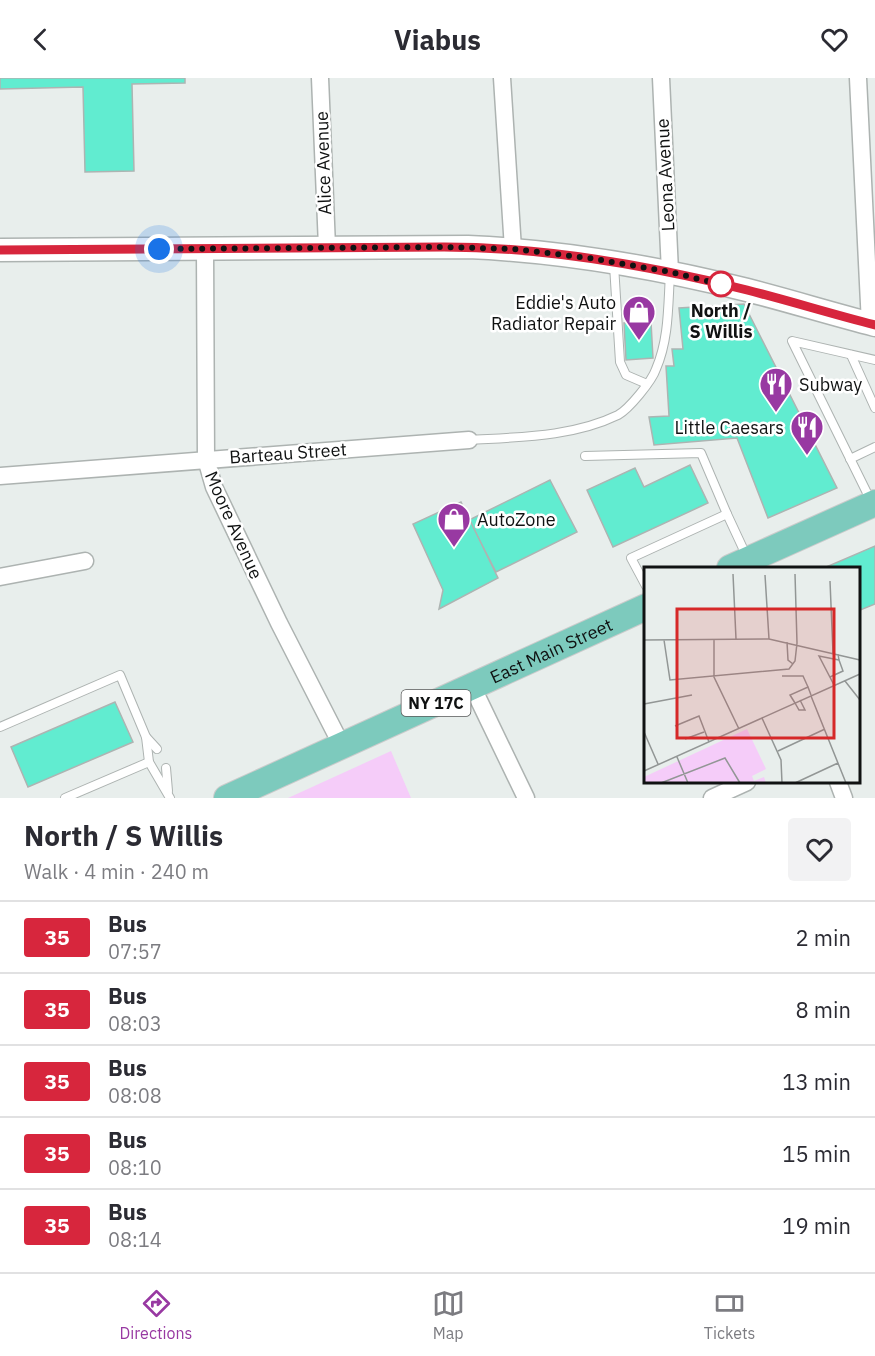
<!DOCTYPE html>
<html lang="en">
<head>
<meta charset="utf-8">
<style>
  body { margin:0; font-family:"IBM Plex Sans",sans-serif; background:#f2f2f3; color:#2b2b33; height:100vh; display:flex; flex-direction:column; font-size:22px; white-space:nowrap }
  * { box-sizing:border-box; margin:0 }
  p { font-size:20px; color:#7c7c81 }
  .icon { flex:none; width:33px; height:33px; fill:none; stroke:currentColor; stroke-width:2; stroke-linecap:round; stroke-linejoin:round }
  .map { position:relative; height:720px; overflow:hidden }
  .sheet { display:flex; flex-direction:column; background:#fff; flex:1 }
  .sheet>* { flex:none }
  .badge { padding:0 12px; border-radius:4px; font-size:21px; line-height:39px }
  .you { position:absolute; width:30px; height:30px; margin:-15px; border:4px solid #fff; border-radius:50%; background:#1a73e8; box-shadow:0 0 0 9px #1a73e833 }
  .map>.badge { position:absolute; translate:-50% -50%; box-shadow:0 0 0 3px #fff }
  .round { display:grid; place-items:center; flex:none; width:63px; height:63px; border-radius:6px; background:#f2f2f3 }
  .overview { display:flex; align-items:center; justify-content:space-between; height:102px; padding:0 24px }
  h1 { font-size:28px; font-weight:700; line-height:45px }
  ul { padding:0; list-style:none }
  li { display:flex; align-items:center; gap:18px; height:72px; padding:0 24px; border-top:2px solid #e1e1e2 }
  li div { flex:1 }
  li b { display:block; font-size:22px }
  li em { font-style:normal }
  li .badge { min-width:66px; font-weight:700; text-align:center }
  header { display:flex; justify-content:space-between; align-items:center; height:78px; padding:0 24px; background:#fff; font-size:27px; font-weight:700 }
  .dock { display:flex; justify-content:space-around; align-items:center; height:84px; border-top:2px solid #e1e1e2; background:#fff; font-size:16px; color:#7c7c81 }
  .dock a { display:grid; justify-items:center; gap:3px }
  .dock .current { color:#9839a2 }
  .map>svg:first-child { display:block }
  .green { fill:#f5ccf9 }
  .building { fill:#61ecd0; stroke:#adb4b2; stroke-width:1.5 }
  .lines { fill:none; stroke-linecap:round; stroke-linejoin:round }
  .lane-casing { stroke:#adb3b1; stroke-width:10 }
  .street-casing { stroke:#adb3b1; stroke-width:19 }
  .secondary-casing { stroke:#adb3b1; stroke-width:25 }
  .primary-casing { stroke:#cacbcb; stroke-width:28 }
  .lane { stroke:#fff; stroke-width:8 }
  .street { stroke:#fff; stroke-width:16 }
  .secondary { stroke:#fff; stroke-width:22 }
  .primary { stroke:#7dcabd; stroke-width:26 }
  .line-casing { stroke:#fff; stroke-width:14 }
  .line { stroke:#d7263d; stroke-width:9 }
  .walk { stroke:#101212; stroke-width:6; stroke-dasharray:0 10.8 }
  .stop-dot { fill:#fff; stroke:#d7263d; stroke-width:3 }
  .labels { text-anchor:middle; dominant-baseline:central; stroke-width:5; stroke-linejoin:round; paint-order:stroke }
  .shield { fill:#fff; stroke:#585959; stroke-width:1.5 }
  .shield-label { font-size:16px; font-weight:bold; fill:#101212 }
  .street-label { font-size:18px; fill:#101212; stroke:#fff }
  .poi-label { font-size:18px; fill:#101212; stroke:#fff; text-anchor:end }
  .stop-label { font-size:18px; font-weight:bold; fill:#101212; stroke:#fff }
  .inset-road { fill:none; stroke:#929695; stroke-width:1.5 }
  .view { fill:#d62828; fill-opacity:0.15; stroke:#d62828; stroke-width:3 }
  .inset-edge { fill:none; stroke:#101212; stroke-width:3 }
</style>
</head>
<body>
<header><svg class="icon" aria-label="back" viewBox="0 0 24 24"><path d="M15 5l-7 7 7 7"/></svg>Viabus<svg class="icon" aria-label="heart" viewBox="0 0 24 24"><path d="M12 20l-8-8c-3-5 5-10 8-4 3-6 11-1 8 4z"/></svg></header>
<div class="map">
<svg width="875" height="720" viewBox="0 0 875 720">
  <rect width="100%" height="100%" fill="#e8eeec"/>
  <polygon class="green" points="391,673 411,720 288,720"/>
  <g class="building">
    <polygon points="0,0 185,0 185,5 132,6 134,93 85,94 83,9 0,11"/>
    <polygon points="744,226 837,410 768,440 737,360 654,367 649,339 669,338 666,288 674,288 672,271 683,271 679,230"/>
    <polygon points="651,244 653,280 626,282 624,245"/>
    <polygon points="690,387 708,425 613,469 587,412 635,390 644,409"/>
    <polygon points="550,402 577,454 496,494 469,442"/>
    <polygon points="461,424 498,500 439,531 443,512 413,446"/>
    <polygon points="875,468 875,526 858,533 858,490 824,490"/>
    <polygon points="115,624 133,664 28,709 11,669"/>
  </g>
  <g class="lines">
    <defs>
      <g id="lane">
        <polyline points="614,187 620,284 626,297 647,306"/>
        <polyline points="851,277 875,330"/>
        <path d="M469 362C519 359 573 359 618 337 629 331 652 303 656 291 669 261 668 228 670 196"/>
        <polyline points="585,378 701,375 727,436"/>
        <polyline points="850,381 875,369"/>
        <polyline points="871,423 792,263 875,282"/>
        <polyline points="646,508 631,480 727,436 747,479"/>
        <polyline points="0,649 120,597 146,659 149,684 170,720"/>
        <polyline points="146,659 157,671"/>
        <polyline points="166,690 168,713"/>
        <polyline points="65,720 149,684"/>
      </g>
      <g id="street">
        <polyline points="320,0 327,169"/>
        <polyline points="502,0 513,171"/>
        <polyline points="661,0 670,194"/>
        <polyline points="858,0 870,246"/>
        <polyline points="205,171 206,381 214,409 279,545 342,668"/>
        <polyline points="0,398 469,362"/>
        <polyline points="0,499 85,483"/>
        <polyline points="472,608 526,720"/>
        <polyline points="838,704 844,720"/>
        <polyline points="712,720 747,704"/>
      </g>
      <path id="secondary" d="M0 172 468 169C562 173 655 189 747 212 790 223 832 236 875 247"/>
      <g id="primary">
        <polyline points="730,490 875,425"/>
        <path id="s1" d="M227 720 646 529"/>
      </g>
    </defs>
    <use href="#lane" class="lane-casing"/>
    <use href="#street" class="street-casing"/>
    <use href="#secondary" class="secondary-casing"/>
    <use href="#primary" class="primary-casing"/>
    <use href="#lane" class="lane"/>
    <use href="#street" class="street"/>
    <use href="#secondary" class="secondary"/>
    <use href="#primary" class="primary"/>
  </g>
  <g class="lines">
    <defs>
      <path id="line" d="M0 172 444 169C546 169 648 187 747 212 790 223 832 236 875 247"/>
    </defs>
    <use href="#line" class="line-casing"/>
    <use href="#line" class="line"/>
    <polyline class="walk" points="159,171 444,169 513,171 589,180 670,194 728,208 721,206"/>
  </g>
  <defs>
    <symbol id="shop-pin" viewBox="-11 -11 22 30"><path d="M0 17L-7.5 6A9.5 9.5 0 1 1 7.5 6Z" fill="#9839a2" stroke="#fff"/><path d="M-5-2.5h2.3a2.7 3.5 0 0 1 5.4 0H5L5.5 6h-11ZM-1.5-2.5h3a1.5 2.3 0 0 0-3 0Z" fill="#fff"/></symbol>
    <symbol id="restaurant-pin" viewBox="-11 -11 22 30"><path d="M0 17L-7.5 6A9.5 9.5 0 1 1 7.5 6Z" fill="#9839a2" stroke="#fff"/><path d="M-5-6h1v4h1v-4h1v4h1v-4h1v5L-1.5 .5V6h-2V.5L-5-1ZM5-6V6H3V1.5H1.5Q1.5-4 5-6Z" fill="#fff"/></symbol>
  </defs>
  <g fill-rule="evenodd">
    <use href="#shop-pin" x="620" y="215" width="38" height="52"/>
    <use href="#restaurant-pin" x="757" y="287" width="38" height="52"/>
    <use href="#restaurant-pin" x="788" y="330" width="38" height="52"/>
    <use href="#shop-pin" x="435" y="422" width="38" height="52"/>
  </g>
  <circle class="stop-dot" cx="721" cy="206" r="12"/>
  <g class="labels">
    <rect class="shield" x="401.5" y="612" width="69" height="26" rx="4.5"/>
    <g class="shield-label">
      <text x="436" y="625">NY 17C</text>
    </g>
    <g class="street-label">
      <text transform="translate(323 85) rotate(-92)">Alice Avenue</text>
      <text transform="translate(665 97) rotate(-93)">Leona Avenue</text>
      <text transform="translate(288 375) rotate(-4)">Barteau Street</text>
      <text transform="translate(234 447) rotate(66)">Moore Avenue</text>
      <text stroke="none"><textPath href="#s1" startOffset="356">East Main Street</textPath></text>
    </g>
    <g class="poi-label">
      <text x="616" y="224">Eddie's Auto<tspan x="616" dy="21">Radiator Repair</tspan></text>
      <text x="799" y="306" text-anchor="start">Subway</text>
      <text x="784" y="349">Little Caesars</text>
      <text x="477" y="441" text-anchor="start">AutoZone</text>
    </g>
    <g class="stop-label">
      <text x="721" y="232">North /<tspan x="721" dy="21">S Willis</tspan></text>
    </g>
  </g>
  <g transform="translate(644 489)">
    <rect width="216" height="216" fill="#e8eeec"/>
    <path d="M103 162 122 202 108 209 110 214 120 210 122 216H0V210Z" fill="#f5ccf9"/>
    <path class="inset-road" d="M89 7 92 72M121 8 125 72M186 14 189 86M70 72V110L95 162M0 73 125 72 216 93M20 73 26 113 145 102 151 94 153 76 151 7M143 75 144 93 149 97M138 109H159L164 120M186 110 199 104 195 93M201 114 216 133M190 118 175 89 195 93 194 87M167 129 202 216M151 136 146 128 164 120 167 128M151 136 155 143H161L156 133M0 137 48 128M118 151 137 193 138 216M31 159 55 149 65 175M0 165 14 197M41 172 60 165M134 184 181 162M33 190 44 216M0 204 216 107M17 216 81 191 96 216M151 216 194 196"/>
    <path class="view" d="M33 42H190V171H33Z"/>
    <rect width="216" height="216" class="inset-edge"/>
  </g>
</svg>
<div class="you" style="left:159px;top:171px"></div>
</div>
<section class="sheet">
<div class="overview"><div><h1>North / S Willis</h1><p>Walk · 4 min · 240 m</p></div><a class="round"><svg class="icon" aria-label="heart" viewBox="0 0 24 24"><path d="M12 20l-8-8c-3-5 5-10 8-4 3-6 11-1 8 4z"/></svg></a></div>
<ul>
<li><span class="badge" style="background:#d7263d;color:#fff">35</span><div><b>Bus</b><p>07:57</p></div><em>2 min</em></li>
<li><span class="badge" style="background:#d7263d;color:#fff">35</span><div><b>Bus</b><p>08:03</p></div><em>8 min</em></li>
<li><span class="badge" style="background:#d7263d;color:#fff">35</span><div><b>Bus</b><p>08:08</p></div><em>13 min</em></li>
<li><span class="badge" style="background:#d7263d;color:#fff">35</span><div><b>Bus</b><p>08:10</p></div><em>15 min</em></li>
<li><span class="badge" style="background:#d7263d;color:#fff">35</span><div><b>Bus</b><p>08:14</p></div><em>19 min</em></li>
</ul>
</section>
<nav class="dock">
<a class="current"><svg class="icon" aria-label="directions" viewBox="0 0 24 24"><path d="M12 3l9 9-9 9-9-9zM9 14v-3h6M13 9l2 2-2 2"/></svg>Directions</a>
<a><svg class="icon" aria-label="map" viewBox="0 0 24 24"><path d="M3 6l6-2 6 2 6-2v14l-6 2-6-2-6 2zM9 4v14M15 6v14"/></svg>Map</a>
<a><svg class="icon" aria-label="tickets" viewBox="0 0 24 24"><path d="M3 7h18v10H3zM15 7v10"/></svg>Tickets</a>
</nav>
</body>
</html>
